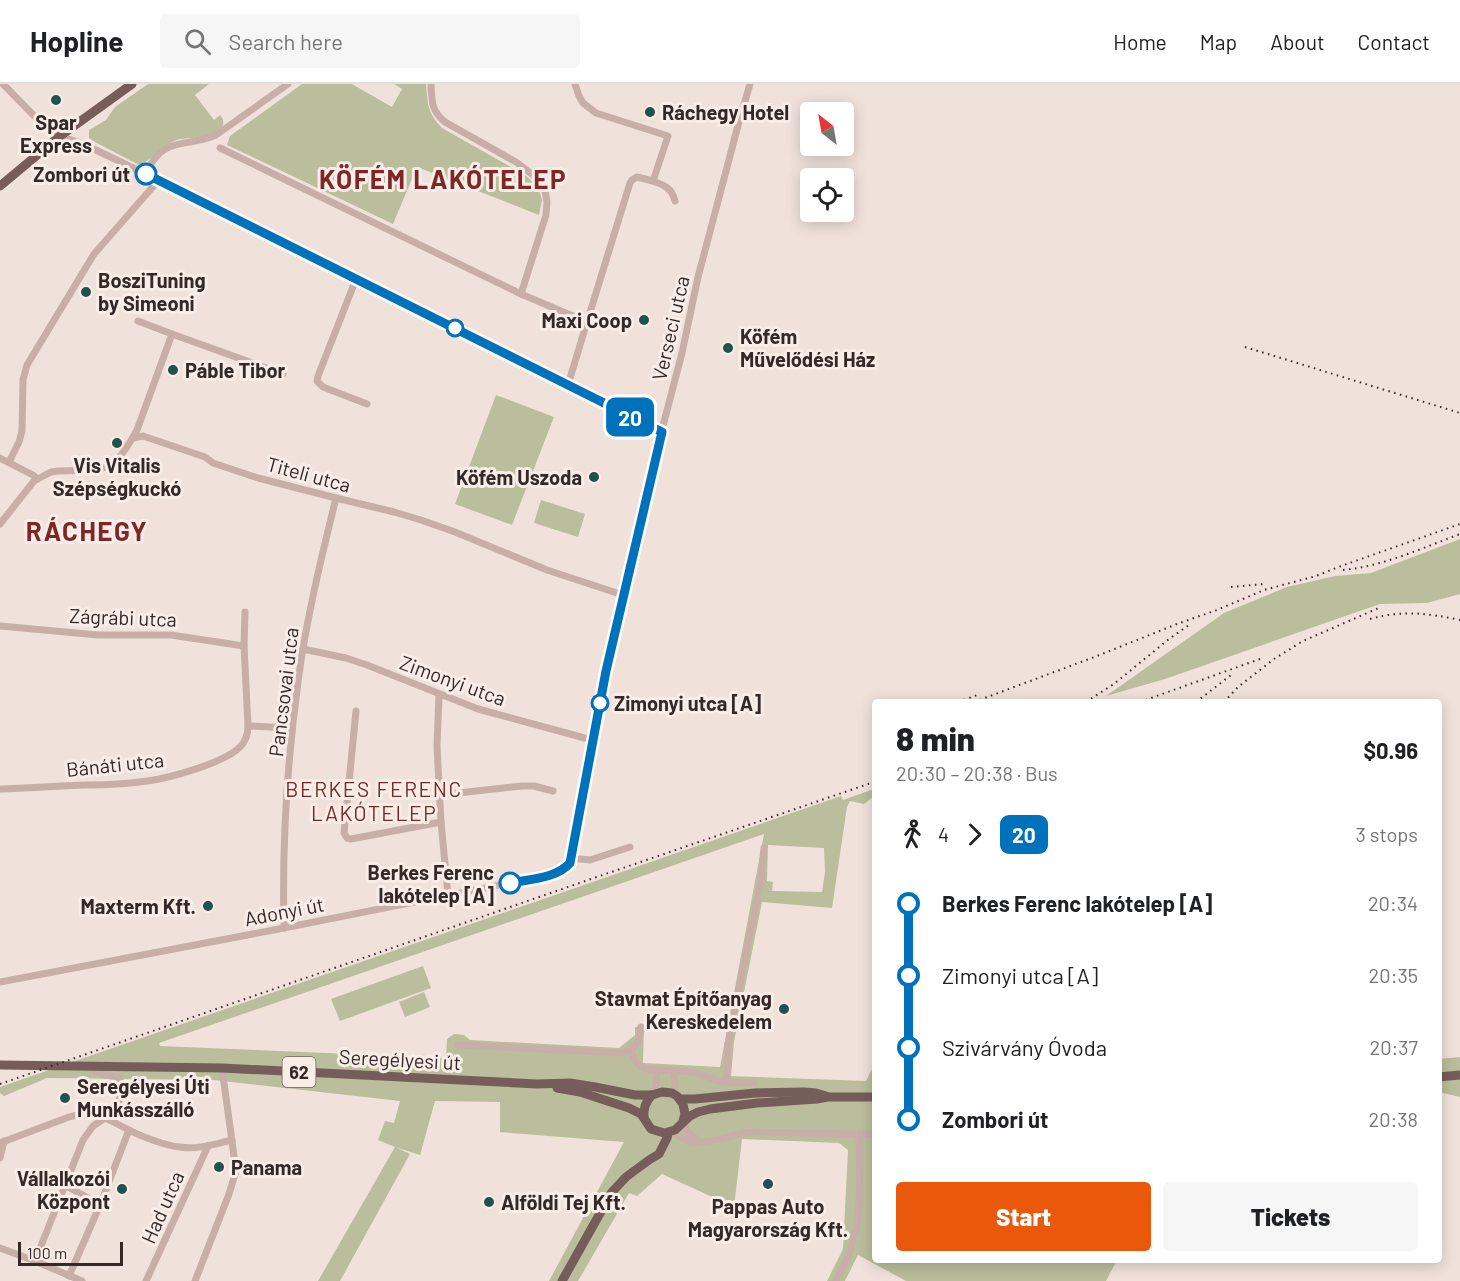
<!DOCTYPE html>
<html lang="en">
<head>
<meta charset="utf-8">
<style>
  body { margin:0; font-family:Barlow,sans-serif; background:#f6f6f6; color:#202124; height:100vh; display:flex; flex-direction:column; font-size:22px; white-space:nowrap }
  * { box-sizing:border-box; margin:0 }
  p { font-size:20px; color:#757577 }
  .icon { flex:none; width:33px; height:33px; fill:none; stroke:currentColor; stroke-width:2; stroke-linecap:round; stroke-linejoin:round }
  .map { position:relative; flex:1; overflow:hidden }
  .sheet { position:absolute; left:872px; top:615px; width:570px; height:564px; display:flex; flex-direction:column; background:#fff; border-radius:6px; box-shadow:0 3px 15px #0003 }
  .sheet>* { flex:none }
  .badge { padding:0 12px; border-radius:9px; font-size:21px; line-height:39px }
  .needle { width:39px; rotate:329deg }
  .tools { position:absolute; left:800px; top:18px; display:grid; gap:12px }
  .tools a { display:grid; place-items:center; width:54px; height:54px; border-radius:6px; background:#fff; box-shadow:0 3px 15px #0003; font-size:30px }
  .scale { position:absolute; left:18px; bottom:15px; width:105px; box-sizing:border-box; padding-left:6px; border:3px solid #352928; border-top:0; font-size:16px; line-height:21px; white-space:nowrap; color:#352928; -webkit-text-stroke:4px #f8ede7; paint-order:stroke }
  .map>.badge { position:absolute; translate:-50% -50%; box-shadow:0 0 0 3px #fff }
  .legs { display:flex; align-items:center; gap:9px; height:66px; padding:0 24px; font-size:20px }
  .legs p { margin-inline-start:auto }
  .summary { display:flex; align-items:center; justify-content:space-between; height:102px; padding:0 24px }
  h1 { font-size:33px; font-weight:800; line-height:45px }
  .button { display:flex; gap:12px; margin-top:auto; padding:12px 24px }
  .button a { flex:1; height:69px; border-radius:6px; background:#ea580c; color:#fff; font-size:24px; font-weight:800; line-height:69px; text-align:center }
  .button a+a { background:#f6f6f6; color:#202124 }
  ul { padding:0 24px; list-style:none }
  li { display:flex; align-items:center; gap:21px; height:72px; font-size:22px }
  li i { display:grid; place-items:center; width:9px; height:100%; margin:0 8px; background:currentColor }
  li i::after { content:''; width:15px; height:15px; margin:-8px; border:4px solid; border-radius:50%; background:#fff }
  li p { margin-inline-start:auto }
  li:first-child i { background:linear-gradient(#0000 50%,currentColor 0) }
  li:last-child i { background:linear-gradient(currentColor 50%,#0000 0) }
  header { display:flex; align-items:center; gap:36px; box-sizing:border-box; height:84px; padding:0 30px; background:#fff; border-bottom:2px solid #e0e0e0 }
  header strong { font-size:28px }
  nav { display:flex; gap:33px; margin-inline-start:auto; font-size:21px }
  .search { width:420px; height:54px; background:#f6f6f6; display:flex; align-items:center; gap:15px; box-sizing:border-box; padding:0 21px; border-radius:6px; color:#757577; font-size:22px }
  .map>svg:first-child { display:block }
  .green { fill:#babe9c; fill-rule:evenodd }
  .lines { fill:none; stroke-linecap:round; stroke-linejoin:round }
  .minor { stroke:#c7afa8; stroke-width:7 }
  .major { stroke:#765d5a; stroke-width:9 }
  .rail { stroke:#352928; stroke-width:2; stroke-dasharray:1.5 4.5; stroke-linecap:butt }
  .line-1-casing { stroke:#fff; stroke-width:14 }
  .line-1 { stroke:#0072bc; stroke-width:9 }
  .poi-dot { fill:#20534b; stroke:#f8ede7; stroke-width:2 }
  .stop-1-dot { fill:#fff; stroke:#0072bc; stroke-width:3 }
  .labels { text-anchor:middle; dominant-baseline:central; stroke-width:6; stroke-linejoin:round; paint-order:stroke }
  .shield { fill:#f8ede7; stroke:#706461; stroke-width:1.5 }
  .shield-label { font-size:18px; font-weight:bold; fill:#352928 }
  .poi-label { font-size:20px; font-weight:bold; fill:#352928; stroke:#f8ede7; text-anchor:start }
  .stop-label { font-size:20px; font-weight:bold; fill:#352928; stroke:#f8ede7; text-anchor:end }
  .street-label { font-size:20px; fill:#352928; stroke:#f8ede7 }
  .neighbourhood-label { font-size:21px; letter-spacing:1.5px; fill:#7e2726; stroke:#f8ede7 }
  .district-label { font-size:26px; font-weight:bold; letter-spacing:1.5px; fill:#7e2726; stroke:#f8ede7 }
</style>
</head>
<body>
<header>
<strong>Hopline</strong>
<div class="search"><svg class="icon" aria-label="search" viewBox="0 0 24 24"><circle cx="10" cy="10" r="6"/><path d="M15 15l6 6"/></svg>Search here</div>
<nav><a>Home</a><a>Map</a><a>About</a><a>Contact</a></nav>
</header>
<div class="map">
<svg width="1460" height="1197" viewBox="0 0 1460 1197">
  <rect width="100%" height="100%" fill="#f0e2db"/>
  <g class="green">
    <path d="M148 0H209L195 11 214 36 220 31C228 40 220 48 211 51 199 56 185 52 174 57 165 61 159 69 151 74 147 77 143 79 139 81L93 57 89 54V46L106 36 115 23Z"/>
    <path d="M302 0H352L392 23 402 5 394 0H426C428 21 427 28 442 44L525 91 538 103 542 116 539 131 417 83 393 140 227 61 230 52Z"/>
    <polygon points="496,311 554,333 512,441 455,420"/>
    <polygon points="541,416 585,430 578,453 534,439"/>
    <polygon points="1460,455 1460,510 1427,519 1380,520 1165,595 1106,612 1224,529 1287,503 1335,492 1371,489"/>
    <path d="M874 705V712L864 720 850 717 847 723 832 824 762 818 734 958 731 992 866 997 872 985H874V1176H1117L1106 1197H906L858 1171 845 1197H827L843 1165 848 1066 839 1059 742 1055 734 1123 662 1090 637 1112 629 1109 578 1197H549L624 1058 500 1048V1018L435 1017 420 1071 395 1063 410 1070 340 1197H318L395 1063 378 1056 385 1037 394 1039 400 1017 213 996 47 994 4 1012 0 1009V1003L841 712 843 716ZM764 750 720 983 643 979 644 943H635V951L619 964 470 956 464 951 454 950 447 955 446 974 160 962 159 959ZM768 761 824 764 825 788 822 808 772 807 773 798 767 797Z"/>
    <polygon points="423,882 431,904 340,937 331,915"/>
    <polygon points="424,908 430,923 405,933 399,918"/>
    <polygon points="1460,973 1460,1013 1439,1008 1438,975"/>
  </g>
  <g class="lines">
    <g class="minor">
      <polyline points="3,0 47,45 60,52 83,60 119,77 662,348"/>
      <path d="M431 0C432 18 431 26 445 38L516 78 533 91 540 99 545 107 547 118 546 131 521 210 587 238 630 99 632 96 637 93 653 97 668 52 596 29 583 19 579 12 575 0"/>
      <polyline points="220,64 521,210"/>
      <path d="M145 90C165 50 183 65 216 51L288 0"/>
      <path d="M653 97C664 101 672 104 675 117"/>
      <polyline points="356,195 318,292 317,297 323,303 367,320"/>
      <polyline points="172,250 283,290"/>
      <polyline points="568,301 587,238"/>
      <polyline points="133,354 143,352 205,373 213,379 258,394 336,414 394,428 421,436 455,448 547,486 623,511"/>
      <polyline points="0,374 33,391 37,395"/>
      <polyline points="9,378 19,358 22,347 23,296 27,281 94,170 158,97"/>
      <path d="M0 440 34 397 51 388 58 387C73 386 103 389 115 378 123 370 131 357 137 346L172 250 138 237"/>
      <polyline points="0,542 98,551 171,551 244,562"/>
      <polyline points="303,565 346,574 367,581 478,625 592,656"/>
      <polyline points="439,611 437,662 441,738 448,811"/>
      <polyline points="356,627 344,749 347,754 351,755 441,738"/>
      <polyline points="248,642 292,644"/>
      <path d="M0 705C29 704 58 702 87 701 107 701 127 700 147 697 170 694 224 679 240 663 246 657 248 649 248 642L244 562 245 528"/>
      <polyline points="440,711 522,702 534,702 553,707"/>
      <polyline points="571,774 590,776 630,763"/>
      <path d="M284 844C282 762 287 679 298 598 306 536 321 475 336 414"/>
      <polyline points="0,898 284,844 550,791 563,786 570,779 583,700 606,587 659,357 682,269 698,193 740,34 750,0"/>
      <path d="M458 961 619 969C635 967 640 958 641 943"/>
      <path d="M630 966C634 974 636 981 645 985L694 988 721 998 754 999"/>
      <polyline points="88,984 105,991 118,993 122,999 120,1014 112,1037"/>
      <polyline points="674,987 675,1010"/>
      <polyline points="726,998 728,981 728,960 761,796 764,764"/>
      <polyline points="655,1010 657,986"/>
      <polyline points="682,1038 690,1051 700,1057"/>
      <path d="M671 1048 690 1058 694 1059 715 1056 748 1048 859 1050C859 1081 862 1124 854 1153 851 1169 843 1183 836 1197"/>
      <polyline points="859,1050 874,1050"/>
      <path d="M0 1059 69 1033C94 1025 105 1034 127 1045 140 1052 166 1062 180 1063 197 1066 215 1060 232 1056"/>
      <polyline points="0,1074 4,1057"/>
      <polyline points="65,1101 100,1121"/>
      <polyline points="0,1164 35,1177 83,1056 93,1042 105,1034"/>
      <polyline points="35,1177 82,1197"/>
      <polyline points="69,1192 100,1121 129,1046"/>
      <polyline points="146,1197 208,1062"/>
      <polyline points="195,1197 229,1110 236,1087 222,984"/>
    </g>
    <g class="major">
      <polyline points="0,102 60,52 132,0"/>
      <polyline points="0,981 222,984 480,997 537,1000 570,999 595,1003 635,1011 652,1011 662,1008 672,1009 677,1012 683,1020 685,1030 683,1037"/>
      <polyline points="1438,993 1460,991"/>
      <polyline points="557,1004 580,1008 629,1024 641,1030 651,1045 664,1049 675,1046 690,1032 698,1028 710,1025 757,1019 817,1015 828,1013 874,1013"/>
      <polyline points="680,1015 695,1015 755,1009 804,1008 816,1009 826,1012"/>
      <path d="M644 1034C643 1025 645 1018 652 1011"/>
      <polyline points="562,1197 612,1108 626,1093 649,1076 659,1070 667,1054 668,1049"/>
    </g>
    <g class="rail">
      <polyline points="1245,263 1460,329"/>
      <path d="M1343 486C1384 482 1422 464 1460 450"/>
      <polyline points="1231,503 1264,500"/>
      <path d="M1370 535C1402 526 1427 529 1460 536"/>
      <polyline points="958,618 980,610"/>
      <polyline points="974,618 1097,572 1177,540 1217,526 1264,506 1316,492 1341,482 1460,440"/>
      <polyline points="1086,618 1114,600 1169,555 1189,541"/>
      <polyline points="1140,618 1260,575"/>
      <polyline points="1196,618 1231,591"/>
      <polyline points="1224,618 1238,603 1274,575 1303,557 1381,523"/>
      <polyline points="0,1000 591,795 874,698"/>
    </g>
  </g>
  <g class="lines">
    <defs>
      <path id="line-1" d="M146 90 662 348 606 587 570 779C556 795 529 795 510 799"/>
    </defs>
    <use href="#line-1" class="line-1-casing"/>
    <use href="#line-1" class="line-1"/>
  </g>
  <g class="poi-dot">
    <circle cx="56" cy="16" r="6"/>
    <circle cx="650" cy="28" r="6"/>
    <circle cx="86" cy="208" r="6"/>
    <circle cx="644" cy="236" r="6"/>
    <circle cx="728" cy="264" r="6"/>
    <circle cx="173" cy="286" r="6"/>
    <circle cx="117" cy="359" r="6"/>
    <circle cx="594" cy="393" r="6"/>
    <circle cx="208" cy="822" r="6"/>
    <circle cx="784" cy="925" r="6"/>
    <circle cx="65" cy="1014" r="6"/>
    <circle cx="219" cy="1083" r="6"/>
    <circle cx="768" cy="1100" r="6"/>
    <circle cx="122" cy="1105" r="6"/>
    <circle cx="489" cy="1118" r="6"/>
  </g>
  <g class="stop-1-dot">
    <circle cx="146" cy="90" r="10"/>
    <circle cx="455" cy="244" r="8"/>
    <circle cx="600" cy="619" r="8"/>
    <circle cx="510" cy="799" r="10"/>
  </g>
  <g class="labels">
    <rect class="shield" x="282.5" y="973" width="33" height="30" rx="4.5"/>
    <g class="shield-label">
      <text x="299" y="988">62</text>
    </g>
    <g class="poi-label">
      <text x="662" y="28">Ráchegy Hotel</text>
      <text x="56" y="38" text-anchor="middle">Spar<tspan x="56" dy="23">Express</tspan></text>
      <text x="98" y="196">BosziTuning<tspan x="98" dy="23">by Simeoni</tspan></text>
      <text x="632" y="236" text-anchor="end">Maxi Coop</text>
      <text x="740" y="252">Köfém<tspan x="740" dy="23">Művelődési Ház</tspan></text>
      <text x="185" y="286">Páble Tibor</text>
      <text x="117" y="381" text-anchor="middle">Vis Vitalis<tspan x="117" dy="23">Szépségkuckó</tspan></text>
      <text x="582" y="393" text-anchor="end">Köfém Uszoda</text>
      <text x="196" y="822" text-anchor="end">Maxterm Kft.</text>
      <text x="772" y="914" text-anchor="end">Stavmat Építőanyag<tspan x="772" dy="23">Kereskedelem</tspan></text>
      <text x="77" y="1002">Seregélyesi Úti<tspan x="77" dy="23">Munkásszálló</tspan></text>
      <text x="231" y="1083">Panama</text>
      <text x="110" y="1094" text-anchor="end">Vállalkozói<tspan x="110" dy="23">Központ</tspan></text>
      <text x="501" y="1118">Alföldi Tej Kft.</text>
      <text x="768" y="1122" text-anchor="middle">Pappas Auto<tspan x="768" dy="23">Magyarország Kft.</tspan></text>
    </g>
    <g class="stop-label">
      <text x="130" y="90">Zombori út</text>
      <text x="614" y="619" text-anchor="start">Zimonyi utca [A]</text>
      <text x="494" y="788">Berkes Ferenc<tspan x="494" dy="23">lakótelep [A]</tspan></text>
    </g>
    <g class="street-label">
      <text transform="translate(670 244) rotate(-77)">Verseci utca</text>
      <text transform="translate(309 390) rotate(15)">Titeli utca</text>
      <text transform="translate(123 533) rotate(2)">Zágrábi utca</text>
      <text transform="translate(453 596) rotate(20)">Zimonyi utca</text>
      <text transform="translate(283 608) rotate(-83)">Pancsovai utca</text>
      <text transform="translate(115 680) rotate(-6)">Bánáti utca</text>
      <text transform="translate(284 827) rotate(-11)">Adonyi út</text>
      <text transform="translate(400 975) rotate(3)">Seregélyesi út</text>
      <text transform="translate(162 1123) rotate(-66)">Had utca</text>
    </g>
    <g class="neighbourhood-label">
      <text x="374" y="704">BERKES FERENC<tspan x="374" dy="24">LAKÓTELEP</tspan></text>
    </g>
    <g class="district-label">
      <text x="443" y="94">KÖFÉM LAKÓTELEP</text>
      <text x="87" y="446">RÁCHEGY</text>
    </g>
  </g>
</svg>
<div class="tools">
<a><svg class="needle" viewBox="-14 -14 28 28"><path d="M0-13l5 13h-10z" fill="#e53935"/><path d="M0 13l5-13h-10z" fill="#757577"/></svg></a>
<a><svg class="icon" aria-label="locate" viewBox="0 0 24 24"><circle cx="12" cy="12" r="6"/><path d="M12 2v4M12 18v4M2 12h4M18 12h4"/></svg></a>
</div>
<div class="scale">100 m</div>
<b class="badge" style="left:630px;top:333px;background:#0072bc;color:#fff">20</b>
<section class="sheet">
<div class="summary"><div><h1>8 min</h1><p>20:30 – 20:38 · Bus</p></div><b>$0.96</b></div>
<div class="legs"><svg class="icon" aria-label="walk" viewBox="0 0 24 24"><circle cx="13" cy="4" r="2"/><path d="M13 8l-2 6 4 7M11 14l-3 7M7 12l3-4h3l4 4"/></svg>4<svg class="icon" aria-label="forward" viewBox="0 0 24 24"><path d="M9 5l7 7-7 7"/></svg><b class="badge" style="background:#0072bc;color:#fff">20</b><p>3 stops</p></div>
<ul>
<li><i style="color:#0072bc"></i><b>Berkes Ferenc lakótelep [A]</b><p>20:34</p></li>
<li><i style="color:#0072bc"></i><span>Zimonyi utca [A]</span><p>20:35</p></li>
<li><i style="color:#0072bc"></i><span>Szivárvány Óvoda</span><p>20:37</p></li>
<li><i style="color:#0072bc"></i><b>Zombori út</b><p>20:38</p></li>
</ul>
<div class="button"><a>Start</a><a>Tickets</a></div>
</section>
</div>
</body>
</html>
